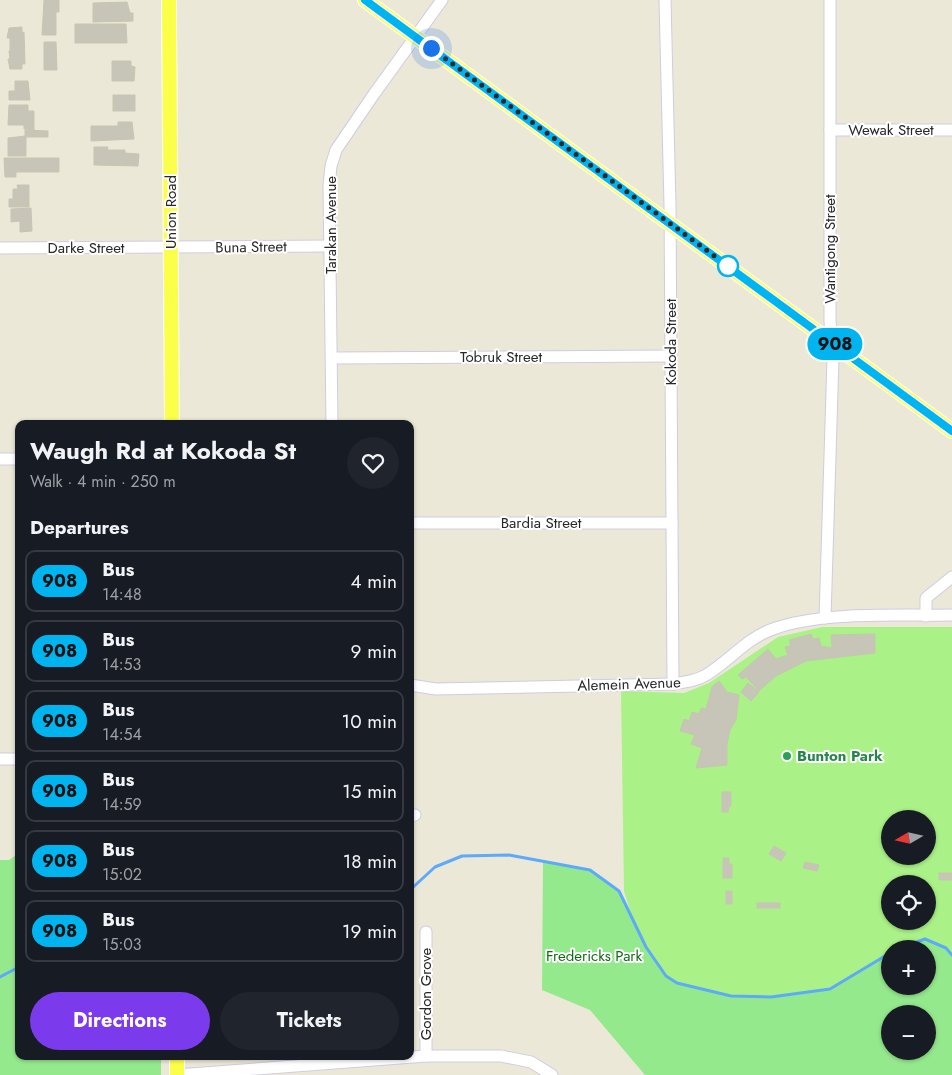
<!DOCTYPE html>
<html lang="en">
<head>
<meta charset="utf-8">
<style>
  body { margin:0; font-family:Jost,sans-serif; background:#20242c; color:#f1f3f6; height:100vh; display:flex; flex-direction:column; font-size:19px; white-space:nowrap }
  * { box-sizing:border-box; margin:0 }
  p { font-size:16px; color:#9ea1a6 }
  .icon { flex:none; width:28px; height:28px; fill:none; stroke:currentColor; stroke-width:2; stroke-linecap:round; stroke-linejoin:round }
  .map { position:relative; flex:1; overflow:hidden }
  .panel { position:absolute; left:15px; top:420px; width:399px; height:640px; display:flex; flex-direction:column; background:#171b24; border-radius:10px; box-shadow:0 1px 4px #0004 }
  .panel>* { flex:none }
  .badge { padding:0 10px; border-radius:16px; font-size:18px; line-height:32px }
  .needle { width:32px; rotate:261deg }
  .buttons { position:absolute; left:881px; top:810px; display:grid; gap:10px }
  .buttons a { display:grid; place-items:center; width:55px; height:55px; border-radius:50%; background:#171b24; box-shadow:0 1px 4px #0004; font-size:25px }
  .you { position:absolute; width:25px; height:25px; margin:-12px; border:4px solid #fff; border-radius:50%; background:#1a73e8; box-shadow:0 0 0 8px #1a73e833 }
  .map>.badge { position:absolute; translate:-50% -50%; box-shadow:0 0 0 2px #fff }
  h2 { padding:0 15px; font-size:19px; line-height:45px }
  .round { display:grid; place-items:center; flex:none; width:52px; height:52px; border-radius:26px; background:#20242c }
  .headline { display:flex; align-items:center; justify-content:space-between; height:85px; padding:0 15px }
  h1 { font-size:24px; font-weight:700; line-height:38px }
  .primary-button { display:flex; gap:10px; margin-top:auto; padding:10px 15px }
  .primary-button a { flex:1; height:58px; border-radius:30px; background:#7c3aed; color:#fff; font-size:20px; font-weight:700; line-height:58px; text-align:center }
  .primary-button a+a { background:#20242c; color:#f1f3f6 }
  ul { padding:0; list-style:none }
  li { display:flex; align-items:center; gap:15px; height:62px; margin:0 10px 8px; padding:0 5px; border:2px solid #363941; border-radius:10px }
  li div { flex:1 }
  li b { display:block; font-size:19px }
  li em { font-style:normal }
  li .badge { min-width:55px; font-weight:700; text-align:center }
  .map>svg:first-child { display:block }
  .green { fill:#95e98d; fill-rule:evenodd }
  .pitch { fill:#aaf287; fill-rule:evenodd }
  .lines { fill:none; stroke-linecap:round; stroke-linejoin:round }
  .stream { stroke:#5daafb; stroke-width:3 }
  .building { fill:#c7c5b7; stroke:#c7c5b1 }
  .minor-casing { stroke:#cecce3; stroke-width:13 }
  .major-casing { stroke:#fff; stroke-width:16 }
  .minor { stroke:#fff; stroke-width:11 }
  .major { stroke:#fcff49; stroke-width:14 }
  .line-casing { stroke:#fff; stroke-width:11 }
  .line { stroke:#00b5ef; stroke-width:8 }
  .walk { stroke:#282828; stroke-width:5; stroke-dasharray:0 9 }
  .stop-dot { fill:#fff; stroke:#00b5ef; stroke-width:2.5 }
  .leisure-dot { fill:#2e9e5b; stroke:#fff; stroke-width:2 }
  .labels { text-anchor:middle; dominant-baseline:central; stroke-width:4; stroke-linejoin:round; paint-order:stroke }
  .street-label { font-size:15px; fill:#282828; stroke:#fff }
  .leisure-label { font-size:15px; font-weight:bold; fill:#27864d; stroke:#fff; text-anchor:start }
  .park-label { font-size:15px; fill:#126b15; stroke:#fff }
</style>
</head>
<body>
<div class="map">
<svg width="952" height="1075" viewBox="0 0 952 1075">
  <rect width="100%" height="100%" fill="#ece8d7"/>
  <g class="green">
    <polygon points="19,853 19,1056 161,1056 161,1075 0,1075 0,860 9,860"/>
    <path d="M543 860 590 870 619 891 646 947 666 976 677 983 731 996 771 997 830 989 890 953V986H928V949H897L925 939 946 948 952 955V1075H645L590 1010 542 990ZM890 1014H928V1051H890Z"/>
  </g>
  <path class="pitch" d="M822 627H952V955L946 948 925 939 897 949H890V953L830 989 771 997 731 996 677 983 666 976 646 947 631 914 624 891 621 691 684 693 709 683 778 637ZM890 819H928V856H890ZM890 884H928V921H890Z"/>
  <g class="lines">
    <g class="stream">
      <polyline points="410,890 435,867 462,856 509,855 590,870 619,891 646,947 666,976 677,983 731,996 771,997 830,989 890,953"/>
      <polyline points="897,949 925,939 946,948 952,955"/>
      <polyline points="0,977 19,967"/>
    </g>
  </g>
  <g class="building">
    <polygon points="44,0 59,0 59,12 56,12 56,35 42,35"/>
    <polygon points="127,2 130,13 133,13 133,21 93,22 93,3"/>
    <polygon points="75,24 126,24 127,43 75,43"/>
    <polygon points="22,27 22,33 24,32 25,64 22,64 22,69 10,69 8,59 10,59 9,51 10,51 10,38 7,38 9,28"/>
    <polygon points="44,42 56,42 57,70 44,70"/>
    <polygon points="112,61 131,61 131,66 135,67 134,81 112,81"/>
    <polygon points="15,81 28,81 30,100 9,100 9,91 15,91"/>
    <rect x="113" y="95" width="22" height="16"/>
    <polygon points="9,105 28,105 28,111 34,111 34,130 24,129 24,125 8,125"/>
    <polygon points="118,122 132,122 134,139 91,141 91,126 118,126"/>
    <polygon points="25,130 48,131 48,137 26,137 26,156 8,156 8,138 25,136"/>
    <polygon points="94,147 108,147 107,150 125,150 125,153 139,154 138,166 94,165"/>
    <polygon points="4,158 59,158 59,172 16,172 16,177 5,177"/>
    <polygon points="17,185 29,185 29,207 9,207 9,199 13,199 13,189 18,189"/>
    <polygon points="31,208 32,231 20,232 20,221 11,222 11,209"/>
    <polygon points="811,634 813,639 819,638 821,646 832,648 831,635 875,634 875,653 806,661 776,676 759,691 746,677 742,679 738,675 768,649 776,659 788,655 785,647 791,646 789,640"/>
    <polygon points="719,681 727,692 739,695 736,720 730,730 727,744 727,765 696,768 702,748 691,744 695,735 680,731 684,719 689,721 692,712 699,714 701,708 706,709 712,687"/>
    <polygon points="748,683 759,692 751,701 741,692"/>
    <polygon points="722,792 731,792 731,806 729,806 728,812 722,812"/>
    <polygon points="774,846 786,853 781,861 769,854"/>
    <polygon points="723,858 729,858 729,864 732,864 732,878 723,878"/>
    <polygon points="805,862 819,865 817,871 803,868"/>
    <rect x="939" y="873" width="13" height="7"/>
    <rect x="726" y="891" width="6" height="13"/>
    <rect x="757" y="903" width="23" height="5"/>
  </g>
  <g class="lines">
    <defs>
      <g id="minor">
        <polyline points="665,0 670,205 673,684"/>
        <polyline points="830,130 952,130"/>
        <polyline points="0,248 331,246"/>
        <polyline points="332,358 671,356"/>
        <polyline points="332,424 329,186 331,166 336,150 374,94 442,0"/>
        <polyline points="0,459 19,459"/>
        <polyline points="410,523 672,523"/>
        <polyline points="926,616 926,598 952,577"/>
        <polyline points="825,618 833,359 830,321 830,0"/>
        <path d="M410 685 436 689 673 684C685 682 696 681 706 675 729 661 747 638 773 629 823 611 898 616 952 615"/>
        <polyline points="0,759 19,759"/>
        <polyline points="410,816 415,815"/>
        <polyline points="426,932 426,1056"/>
        <polyline points="177,1075 426,1056 501,1056 531,1062 552,1075"/>
      </g>
      <g id="major">
        <polyline points="169,0 172,424"/>
        <polyline points="365,0 952,431"/>
        <polyline points="177,1056 177,1075"/>
      </g>
    </defs>
    <use href="#minor" class="minor-casing"/>
    <use href="#major" class="major-casing"/>
    <use href="#minor" class="minor"/>
    <use href="#major" class="major"/>
  </g>
  <g class="lines">
    <defs>
      <polyline id="line" points="365,0 952,431"/>
    </defs>
    <use href="#line" class="line-casing"/>
    <use href="#line" class="line"/>
    <polyline class="walk" points="431,48 728,266"/>
  </g>
  <circle class="stop-dot" cx="728" cy="266" r="10"/>
  <circle class="leisure-dot" cx="787" cy="756" r="5"/>
  <g class="labels">
    <g class="street-label">
      <text x="891" y="130">Wewak Street</text>
      <text transform="translate(171 212) rotate(-90)">Union Road</text>
      <text transform="translate(331 225) rotate(-90)">Tarakan Avenue</text>
      <text transform="translate(251 247) rotate(-1)">Buna Street</text>
      <text x="86" y="248">Darke Street</text>
      <text transform="translate(830 249) rotate(-90)">Wantigong Street</text>
      <text transform="translate(671 342) rotate(-90)">Kokoda Street</text>
      <text x="501" y="357">Tobruk Street</text>
      <text x="541" y="523">Bardia Street</text>
      <text transform="translate(629 684) rotate(-2)">Alemein Avenue</text>
      <text transform="translate(426 994) rotate(-90)">Gordon Grove</text>
    </g>
    <g class="leisure-label">
      <text x="797" y="756">Bunton Park</text>
    </g>
    <g class="park-label">
      <text x="594" y="956">Fredericks Park</text>
    </g>
  </g>
</svg>
<div class="buttons">
<a><svg class="needle" viewBox="-14 -14 28 28"><path d="M0-13l5 13h-10z" fill="#e53935"/><path d="M0 13l5-13h-10z" fill="#9ea1a6"/></svg></a>
<a><svg class="icon" aria-label="locate" viewBox="0 0 24 24"><circle cx="12" cy="12" r="6"/><path d="M12 2v4M12 18v4M2 12h4M18 12h4"/></svg></a>
<a>+</a>
<a>−</a>
</div>
<div class="you" style="left:431px;top:48px"></div>
<b class="badge" style="left:835px;top:344px;background:#00b5ef;color:#111">908</b>
<section class="panel">
<div class="headline"><div><h1>Waugh Rd at Kokoda St</h1><p>Walk · 4 min · 250 m</p></div><a class="round"><svg class="icon" aria-label="heart" viewBox="0 0 24 24"><path d="M12 20l-8-8c-3-5 5-10 8-4 3-6 11-1 8 4z"/></svg></a></div>
<h2>Departures</h2>
<ul>
<li><span class="badge" style="background:#00b5ef;color:#111">908</span><div><b>Bus</b><p>14:48</p></div><em>4 min</em></li>
<li><span class="badge" style="background:#00b5ef;color:#111">908</span><div><b>Bus</b><p>14:53</p></div><em>9 min</em></li>
<li><span class="badge" style="background:#00b5ef;color:#111">908</span><div><b>Bus</b><p>14:54</p></div><em>10 min</em></li>
<li><span class="badge" style="background:#00b5ef;color:#111">908</span><div><b>Bus</b><p>14:59</p></div><em>15 min</em></li>
<li><span class="badge" style="background:#00b5ef;color:#111">908</span><div><b>Bus</b><p>15:02</p></div><em>18 min</em></li>
<li><span class="badge" style="background:#00b5ef;color:#111">908</span><div><b>Bus</b><p>15:03</p></div><em>19 min</em></li>
</ul>
<div class="primary-button"><a>Directions</a><a>Tickets</a></div>
</section>
</div>
</body>
</html>
